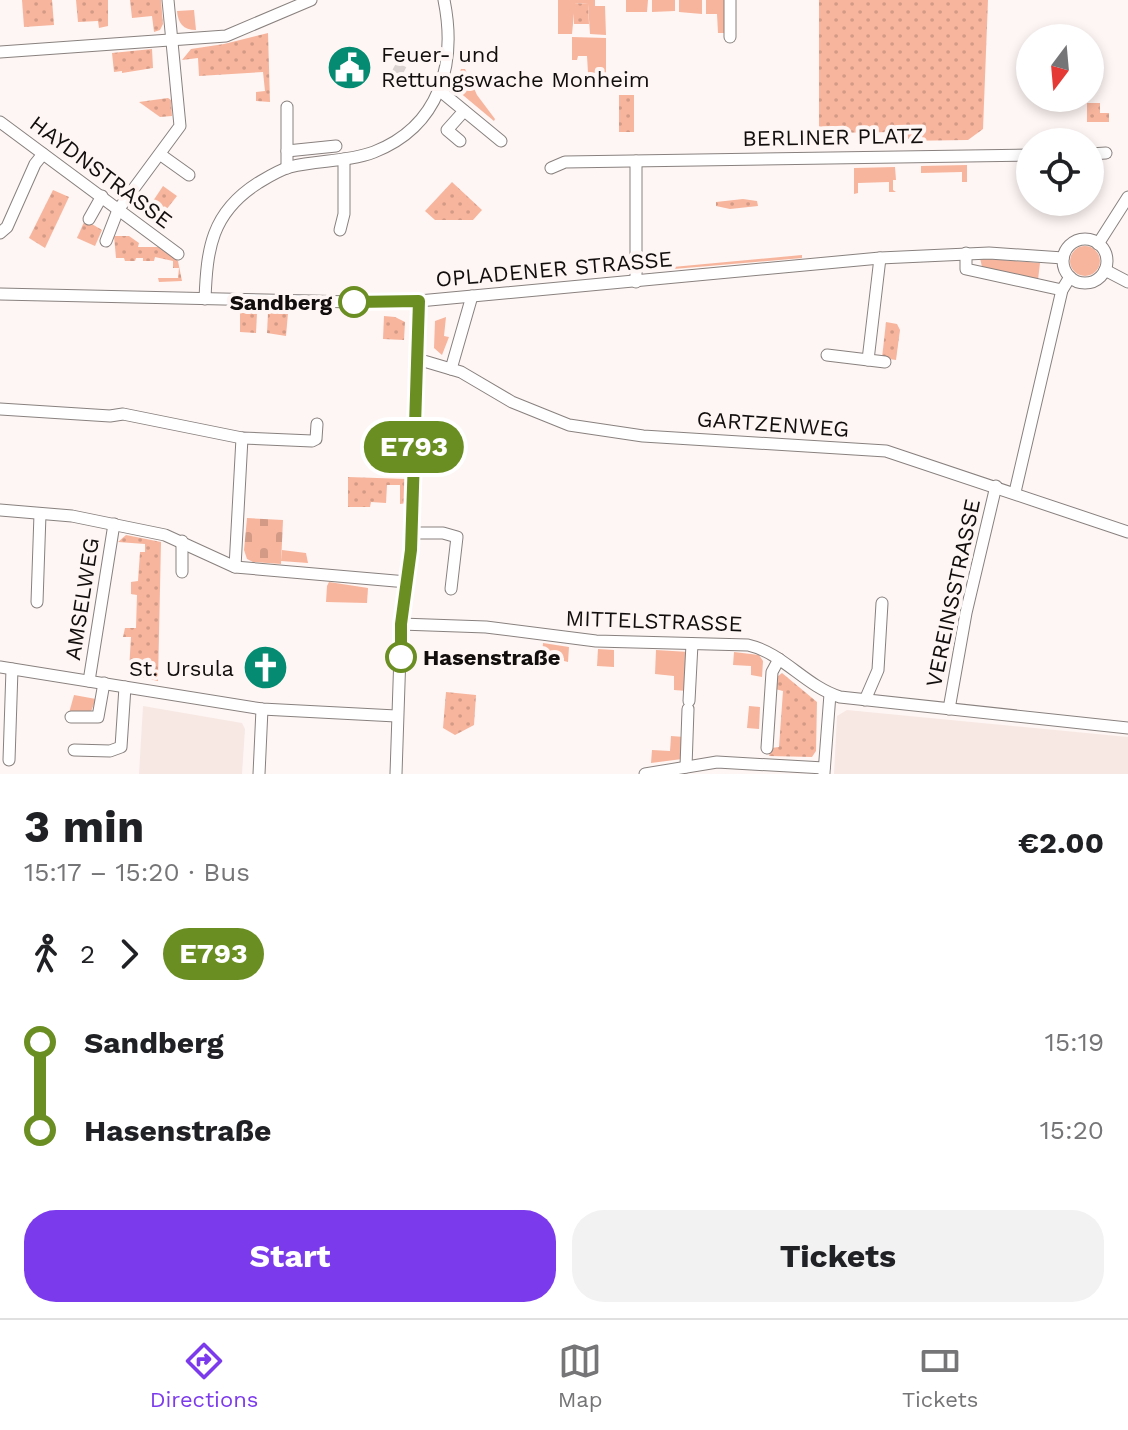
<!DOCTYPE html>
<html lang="en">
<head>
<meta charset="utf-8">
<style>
  body { margin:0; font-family:"Work Sans",sans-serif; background:#f2f2f2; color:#202124; height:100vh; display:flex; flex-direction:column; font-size:30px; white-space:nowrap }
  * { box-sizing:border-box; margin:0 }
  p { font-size:26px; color:#757577 }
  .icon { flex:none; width:44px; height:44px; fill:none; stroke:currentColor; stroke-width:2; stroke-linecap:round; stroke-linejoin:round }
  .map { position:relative; height:774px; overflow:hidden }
  .details { display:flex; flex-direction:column; background:#fff; flex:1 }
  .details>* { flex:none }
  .badge { padding:0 16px; border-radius:26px; font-size:28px; line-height:52px }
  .needle { width:52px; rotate:196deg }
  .tools { position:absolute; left:1016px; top:24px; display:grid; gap:16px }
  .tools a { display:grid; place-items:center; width:88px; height:88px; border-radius:50%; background:#fff; box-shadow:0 4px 12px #0003; font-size:40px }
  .map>.badge { position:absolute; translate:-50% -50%; box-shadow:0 0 0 4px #fff }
  .legs { display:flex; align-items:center; gap:12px; height:88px; padding:0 24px; font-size:26px }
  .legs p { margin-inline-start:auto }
  .head { display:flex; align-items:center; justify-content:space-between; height:136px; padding:0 24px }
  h1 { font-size:44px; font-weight:700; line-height:60px }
  .action { display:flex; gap:16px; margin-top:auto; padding:16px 24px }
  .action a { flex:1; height:92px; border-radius:32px; background:#7c3aed; color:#fff; font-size:32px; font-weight:700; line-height:92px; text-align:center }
  .action a+a { background:#f2f2f2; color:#202124 }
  ul { padding:0 24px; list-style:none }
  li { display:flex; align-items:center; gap:28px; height:88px; font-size:30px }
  li i { display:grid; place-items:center; width:12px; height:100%; margin:0 10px; background:currentColor }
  li i::after { content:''; width:20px; height:20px; margin:-10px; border:6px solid; border-radius:50%; background:#fff }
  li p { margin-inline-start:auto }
  li:first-child i { background:linear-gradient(#0000 50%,currentColor 0) }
  li:last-child i { background:linear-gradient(currentColor 50%,#0000 0) }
  .tab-bar { display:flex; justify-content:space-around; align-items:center; height:112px; border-top:2px solid #e0e0e0; background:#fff; font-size:22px; color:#757577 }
  .tab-bar a { display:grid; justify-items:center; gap:4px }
  .tab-bar .active { color:#7c3aed }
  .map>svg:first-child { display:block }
  .built { fill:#f7e8e3 }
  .grass { fill:#f7b59d }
  .cemetery { fill:url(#cemetery-stones) }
  .park { fill:url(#park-dots) }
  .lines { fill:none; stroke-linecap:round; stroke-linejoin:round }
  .minor-tunnel { stroke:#dad3d1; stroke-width:11; stroke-dasharray:11 5.5; stroke-linecap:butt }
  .minor-casing { stroke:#88817f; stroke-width:13 }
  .minor { stroke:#fff; stroke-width:11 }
  .line-1-casing { stroke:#fff; stroke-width:18 }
  .line-1 { stroke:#6b8e23; stroke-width:12 }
  .stop-1-dot { fill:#fff; stroke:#6b8e23; stroke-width:4 }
  .labels { text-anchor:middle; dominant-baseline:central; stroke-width:8; stroke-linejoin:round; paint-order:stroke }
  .poi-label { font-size:22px; fill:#110e0d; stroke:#fef6f4; text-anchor:start }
  .street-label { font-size:22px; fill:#110e0d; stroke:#fef6f4 }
  .stop-label { font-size:22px; font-weight:bold; fill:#110e0d; stroke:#fef6f4; text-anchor:end }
</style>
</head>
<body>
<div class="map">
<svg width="1128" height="774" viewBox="0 0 1128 774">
  <defs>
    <pattern id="cemetery-stones" width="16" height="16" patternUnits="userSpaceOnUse" patternTransform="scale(2)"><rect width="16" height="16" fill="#f7b59d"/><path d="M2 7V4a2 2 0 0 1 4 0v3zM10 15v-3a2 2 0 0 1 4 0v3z" fill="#d39a86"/></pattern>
    <pattern id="park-dots" width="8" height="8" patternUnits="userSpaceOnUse" patternTransform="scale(2)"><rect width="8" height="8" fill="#f7b59d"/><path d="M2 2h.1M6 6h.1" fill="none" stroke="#d39a86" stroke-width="1.8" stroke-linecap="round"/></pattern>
  </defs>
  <rect width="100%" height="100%" fill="#fef6f4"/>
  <g class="built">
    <polygon points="143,706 242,723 245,729 242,774 139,774"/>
    <polygon points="847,710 1128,737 1128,774 834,774 837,716"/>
  </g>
  <g class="grass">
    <polygon points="558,0 595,0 595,6 605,6 606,35 590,34 588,4 575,3 572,34 558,34"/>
    <polygon points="626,0 648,0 647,12 626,12"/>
    <polygon points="652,0 675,0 675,11 652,12"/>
    <polygon points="679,0 702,0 702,14 679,12"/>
    <polygon points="706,0 724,0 724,33 718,33 717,14 706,14"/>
    <path d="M194 10 196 30C183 30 178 23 177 11Z"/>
    <polygon points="572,37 606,38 606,73 588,73 587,56 578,56 577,60 572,60"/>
    <polygon points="461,69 465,69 477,95 495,119 494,121 458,91 452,95"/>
    <polygon points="967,165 967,182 962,182 962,172 921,173 921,166"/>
    <polygon points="895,167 896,180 893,180 893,190 896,192 889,192 889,182 858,183 858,193 854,194 854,168"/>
    <circle cx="1085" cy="261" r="15"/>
    <polygon points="802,255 802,258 662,270 662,268"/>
    <polygon points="980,258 1040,263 1038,280 982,267"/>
    <polygon points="446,317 444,336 449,337 442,355 434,348 435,321"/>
    <polygon points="282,550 306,553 308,563 281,561"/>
    <polygon points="329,582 368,588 367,603 326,602 327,586"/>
    <polygon points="543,643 569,647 568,662 564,661 564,658 542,656"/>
    <polygon points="598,649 614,650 614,667 597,666"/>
    <polygon points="656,650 689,652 687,691 674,690 674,676 655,674"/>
    <polygon points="734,652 759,655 763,661 762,677 751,675 751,666 733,665"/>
    <polygon points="74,695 96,699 90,714 69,713"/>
    <polygon points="749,706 760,707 759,729 747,728"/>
    <polygon points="671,736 684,737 682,759 651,763 652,750 670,751"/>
  </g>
  <polygon class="cemetery" points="247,518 283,520 281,564 253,562 247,559 244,550"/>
  <g class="park">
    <polygon points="22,0 52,0 54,25 24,27"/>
    <polygon points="76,0 108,0 108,26 99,28 98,21 78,22"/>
    <polygon points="130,0 161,0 163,24 160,30 154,32 152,16 132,18"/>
    <polygon points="819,0 988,0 983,129 968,140 900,141 898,132 819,133"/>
    <polygon points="574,3 588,4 589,24 574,24"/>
    <polygon points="268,33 270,102 256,101 256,92 265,91 263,72 199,76 198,58 182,60 191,49 224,44"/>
    <polygon points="152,49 153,68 122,73 122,71 114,72 112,53"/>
    <rect x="619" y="95" width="15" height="37"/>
    <polygon points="168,98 171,100 172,116 160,117 139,102"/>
    <polygon points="1087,103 1100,103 1100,113 1109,113 1109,122 1087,122"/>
    <polygon points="452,182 482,210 473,220 435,220 425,211"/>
    <polygon points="163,186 177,196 166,210 153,201"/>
    <polygon points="53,190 69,197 45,248 29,238"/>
    <polygon points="743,199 757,201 758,206 730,209 716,206 716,202"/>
    <polygon points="85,220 102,230 95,246 77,238"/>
    <polygon points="114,236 129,236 139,243 138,247 161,247 178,261 182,281 159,282 158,278 178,278 179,268 173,268 173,261 155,257 154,261 143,261 143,258 136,258 135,261 125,261 124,258 116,258"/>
    <polygon points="240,313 257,313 256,333 240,332"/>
    <polygon points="268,313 288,313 286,336 267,333"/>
    <polygon points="384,316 395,317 405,322 404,340 383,339"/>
    <polygon points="886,322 897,324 900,330 896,360 882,358"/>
    <polygon points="348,477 407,479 407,503 400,504 400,485 387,485 386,503 371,502 370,507 348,507"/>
    <polygon points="126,535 161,542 158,681 140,677 140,670 129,670 131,637 123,637 125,628 136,628 137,595 131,594 131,582 138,581 140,552 145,552 145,544 118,542"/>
    <polygon points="782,673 817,702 816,751 812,757 769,756 771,748 779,747 783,691 775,689 777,677"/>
    <polygon points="446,692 476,695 474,725 455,735 443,728"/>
  </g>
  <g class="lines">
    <polyline class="minor-tunnel" points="394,67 413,77"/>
    <defs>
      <g id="minor">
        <polyline points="730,0 730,37"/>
        <polyline points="0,52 226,36 311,0"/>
        <polyline points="439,90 501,141"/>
        <polyline points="287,107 287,168"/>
        <polyline points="0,122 178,254"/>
        <polyline points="460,141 447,130 464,111"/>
        <polyline points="287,151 336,146"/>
        <polyline points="1090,154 1106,153"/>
        <polyline points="161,155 189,175"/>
        <polyline points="551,168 565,162 1030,155"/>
        <polyline points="89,219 102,196"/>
        <polyline points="340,230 344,214 344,159"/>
        <polyline points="0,233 7,227 35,164 43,154"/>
        <circle cx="1085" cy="261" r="22"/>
        <polyline points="106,241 118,210 180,126 168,0"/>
        <polyline points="1098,244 1128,197"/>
        <polyline points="966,253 966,269 1062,290"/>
        <polyline points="1105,270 1128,282"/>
        <polyline points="636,282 636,161"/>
        <polyline points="0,294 354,302 419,301 880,258 989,253 1063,258"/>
        <path d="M205 299C207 249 211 213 258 183 268 177 279 170 290 167 318 160 348 162 374 152 440 126 457 64 444 0"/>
        <polyline points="827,355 885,362"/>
        <polyline points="417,359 461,372 512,402 569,425 643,436 886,451 1128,532"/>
        <polyline points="868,360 880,258"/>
        <polyline points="451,369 472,296"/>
        <polyline points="0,409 110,416 123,414 242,438 312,441 316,439 317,424"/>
        <polyline points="1015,492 1062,290 1070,277"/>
        <polyline points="0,510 72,516 165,535 235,567 407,582"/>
        <polyline points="411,533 443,533 457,537 451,589"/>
        <polyline points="182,541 182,572"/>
        <polyline points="235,567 242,438"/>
        <polyline points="37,602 40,514"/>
        <path d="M401 624 486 627 596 641 748 645C783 653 805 686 840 697L1128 728"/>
        <polyline points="0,667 262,709 396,716"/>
        <polyline points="89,681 114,524"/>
        <polyline points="865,700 878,670 882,603"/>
        <polyline points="689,701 692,644"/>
        <polyline points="949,709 966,613 996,486"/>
        <polyline points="71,717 98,717 104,683"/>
        <polyline points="767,748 772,672 779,659"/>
        <polyline points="74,750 110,751 121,747 125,687"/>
        <polyline points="9,760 12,669"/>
        <polyline points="686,767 688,709"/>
        <polyline points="824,773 830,694"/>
        <polyline points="259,774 262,709"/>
        <polyline points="396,774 401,624 411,550 419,301"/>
        <polyline points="645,774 717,762 824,768"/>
      </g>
    </defs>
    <use href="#minor" class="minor-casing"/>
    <use href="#minor" class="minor"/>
  </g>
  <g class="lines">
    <defs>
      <polyline id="line-1" points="354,302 419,301 411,550 401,624 401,657"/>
    </defs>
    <use href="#line-1" class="line-1-casing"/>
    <use href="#line-1" class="line-1"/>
  </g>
  <defs>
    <symbol id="civic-disc" viewBox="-11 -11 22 22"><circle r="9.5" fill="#048b71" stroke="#fef6f4"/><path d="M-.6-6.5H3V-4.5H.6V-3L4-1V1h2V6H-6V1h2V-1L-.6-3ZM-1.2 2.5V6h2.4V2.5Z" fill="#fff"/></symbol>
    <symbol id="church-disc" viewBox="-11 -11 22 22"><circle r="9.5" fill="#048b71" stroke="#fef6f4"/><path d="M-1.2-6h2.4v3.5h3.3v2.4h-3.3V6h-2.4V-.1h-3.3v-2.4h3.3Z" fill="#fff"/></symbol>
  </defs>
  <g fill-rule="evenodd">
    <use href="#civic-disc" x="324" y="42" width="51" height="51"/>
    <use href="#church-disc" x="240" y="642" width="51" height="51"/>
  </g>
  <g class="stop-1-dot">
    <circle cx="354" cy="302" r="14"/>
    <circle cx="401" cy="657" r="14"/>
  </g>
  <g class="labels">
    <g class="poi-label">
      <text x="381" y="54">Feuer- und<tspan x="381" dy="25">Rettungswache Monheim</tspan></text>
      <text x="234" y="668" text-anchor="end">St. Ursula</text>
    </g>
    <g class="street-label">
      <text transform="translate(833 137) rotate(-1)">BERLINER PLATZ</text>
      <text transform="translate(101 172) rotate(37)">HAYDNSTRASSE</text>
      <text transform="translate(554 269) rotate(-5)">OPLADENER STRASSE</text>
      <text transform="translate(773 424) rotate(4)">GARTZENWEG</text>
      <text transform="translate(953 593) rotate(-78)">VEREINSSTRASSE</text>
      <text transform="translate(82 599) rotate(-81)">AMSELWEG</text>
      <text transform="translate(654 621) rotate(2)">MITTELSTRASSE</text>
    </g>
    <g class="stop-label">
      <text x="332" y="302">Sandberg</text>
      <text x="423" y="657" text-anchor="start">Hasenstraße</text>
    </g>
  </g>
</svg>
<div class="tools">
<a><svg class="needle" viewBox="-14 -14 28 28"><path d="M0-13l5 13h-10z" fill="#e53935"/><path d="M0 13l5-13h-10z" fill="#757577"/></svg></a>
<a><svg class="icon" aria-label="locate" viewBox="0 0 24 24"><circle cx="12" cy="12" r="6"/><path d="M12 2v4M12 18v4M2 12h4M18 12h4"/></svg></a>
</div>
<b class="badge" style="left:414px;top:447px;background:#6b8e23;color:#fff">E793</b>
</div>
<section class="details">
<div class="head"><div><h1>3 min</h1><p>15:17 – 15:20 · Bus</p></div><b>€2.00</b></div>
<div class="legs"><svg class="icon" aria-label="walk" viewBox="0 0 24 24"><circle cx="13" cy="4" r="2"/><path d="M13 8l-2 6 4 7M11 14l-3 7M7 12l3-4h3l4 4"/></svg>2<svg class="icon" aria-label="forward" viewBox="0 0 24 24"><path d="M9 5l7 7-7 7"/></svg><b class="badge" style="background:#6b8e23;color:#fff">E793</b></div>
<ul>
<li><i style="color:#6b8e23"></i><b>Sandberg</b><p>15:19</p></li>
<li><i style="color:#6b8e23"></i><b>Hasenstraße</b><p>15:20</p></li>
</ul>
<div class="action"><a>Start</a><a>Tickets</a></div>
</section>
<nav class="tab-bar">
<a class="active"><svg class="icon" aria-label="directions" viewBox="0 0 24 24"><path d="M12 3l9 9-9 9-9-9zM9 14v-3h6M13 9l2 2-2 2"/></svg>Directions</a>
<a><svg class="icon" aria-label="map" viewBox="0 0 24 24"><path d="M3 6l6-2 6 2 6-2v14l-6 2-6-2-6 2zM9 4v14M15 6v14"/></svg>Map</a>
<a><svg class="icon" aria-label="tickets" viewBox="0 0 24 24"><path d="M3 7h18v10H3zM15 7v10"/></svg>Tickets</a>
</nav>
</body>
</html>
